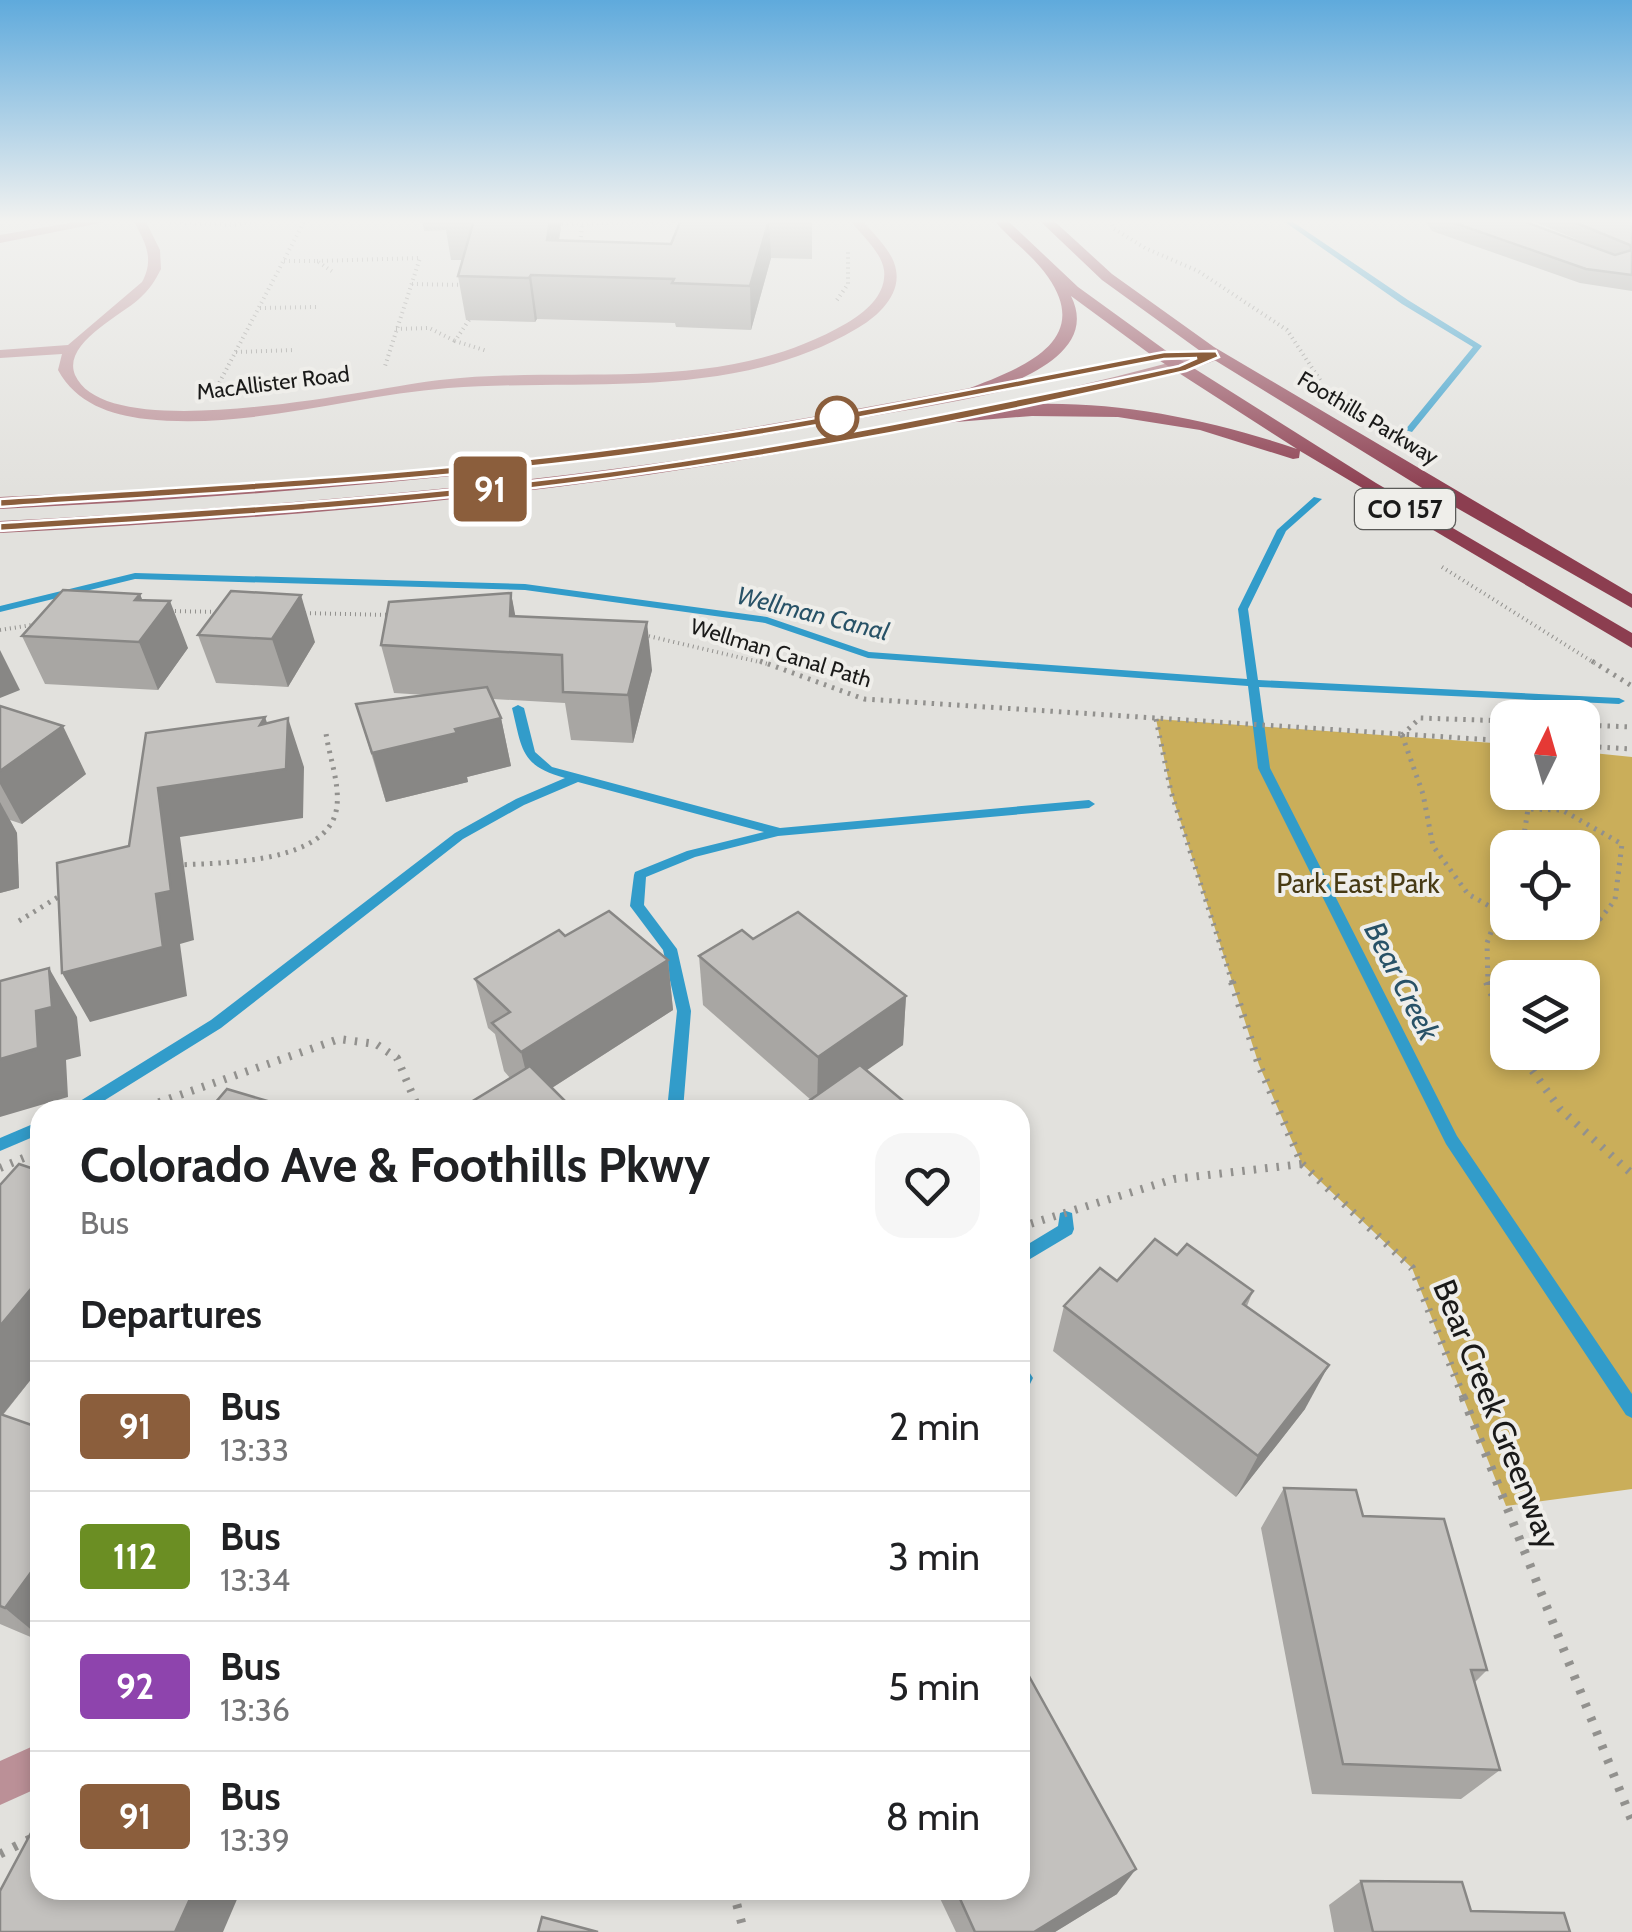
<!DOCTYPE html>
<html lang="en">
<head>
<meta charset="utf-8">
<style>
  body { margin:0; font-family:Cabin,sans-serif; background:#f6f6f6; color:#202124; height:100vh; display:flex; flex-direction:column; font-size:38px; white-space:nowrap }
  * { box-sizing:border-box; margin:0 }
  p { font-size:32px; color:#757577 }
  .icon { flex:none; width:55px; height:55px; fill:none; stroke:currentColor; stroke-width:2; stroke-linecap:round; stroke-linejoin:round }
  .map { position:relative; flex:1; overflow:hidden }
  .sheet { position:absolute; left:30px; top:1100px; width:1000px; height:800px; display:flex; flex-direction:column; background:#fff; border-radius:30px; box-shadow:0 5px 15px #0003 }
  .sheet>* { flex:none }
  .badge { padding:0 20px; border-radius:8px; font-size:35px; line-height:65px }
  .needle { width:65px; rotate:5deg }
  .tools { position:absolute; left:1490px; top:700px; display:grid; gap:20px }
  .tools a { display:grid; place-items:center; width:110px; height:110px; border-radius:20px; background:#fff; box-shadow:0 5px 15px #0003; font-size:50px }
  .map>.badge { position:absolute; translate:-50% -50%; box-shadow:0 0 0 5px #fff }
  h2 { padding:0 50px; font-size:38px; line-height:90px }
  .round { display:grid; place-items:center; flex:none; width:105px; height:105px; border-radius:30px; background:#f6f6f6 }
  .headline { display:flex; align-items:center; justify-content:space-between; height:170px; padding:0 50px }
  h1 { font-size:48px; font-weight:700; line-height:75px }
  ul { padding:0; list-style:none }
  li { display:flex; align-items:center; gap:30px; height:130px; padding:0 50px; border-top:2px solid #e0e0e0 }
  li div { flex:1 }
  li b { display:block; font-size:38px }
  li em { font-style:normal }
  li .badge { min-width:110px; font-weight:700; text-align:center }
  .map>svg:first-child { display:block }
  .green { fill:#caae5a; fill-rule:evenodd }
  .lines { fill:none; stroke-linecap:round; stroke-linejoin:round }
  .stream { fill:#329cca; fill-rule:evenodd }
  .path-far3 { stroke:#92918e; stroke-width:4; stroke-dasharray:1 4; stroke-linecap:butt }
  .path-far2 { stroke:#92918e; stroke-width:5; stroke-dasharray:2.5 6; stroke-linecap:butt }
  .path-far1 { stroke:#92918e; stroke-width:8; stroke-dasharray:2.5 9; stroke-linecap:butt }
  .path { stroke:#92918e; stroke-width:9; stroke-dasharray:4 11; stroke-linecap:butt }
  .service { fill:#bb9097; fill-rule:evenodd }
  .minor { fill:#bb9097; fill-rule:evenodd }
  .secondary { fill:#a56973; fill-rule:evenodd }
  .trunk { fill:#8c3e50; fill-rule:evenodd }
  .wall { fill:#a8a6a3 }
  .shaded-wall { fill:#888785 }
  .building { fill:#c3c1be; stroke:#888785; stroke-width:2.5 }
  .line { fill:#8b5e3c; stroke:#fff; stroke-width:2.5 }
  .stop-dot { fill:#fff; stroke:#8b5e3c; stroke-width:5 }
  .labels { text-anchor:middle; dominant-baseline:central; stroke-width:8; stroke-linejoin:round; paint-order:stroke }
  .far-street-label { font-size:22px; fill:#1a1a19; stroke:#efeeea }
  .shield { fill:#efeeea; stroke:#5a5a58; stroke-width:2.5 }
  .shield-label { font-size:25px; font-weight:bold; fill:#1a1a19 }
  .far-water-label { font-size:25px; font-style:italic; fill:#285267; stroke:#efeeea }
  .park-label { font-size:28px; fill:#473a14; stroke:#efeeea }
  .water-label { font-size:30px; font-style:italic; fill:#285267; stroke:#efeeea }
  .near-street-label { font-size:32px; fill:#1a1a19; stroke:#efeeea }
</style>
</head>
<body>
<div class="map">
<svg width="1632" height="1932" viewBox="0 0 1632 1932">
  <rect width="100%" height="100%" fill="#e2e1dd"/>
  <path class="green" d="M1156 719 1507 744 1508 792H1582L1583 752 1632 757V1489L1506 1506 1412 1268 1302 1164 1259 1065 1171 792ZM1508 848H1582V922H1508ZM1508 978H1582V1052H1508Z"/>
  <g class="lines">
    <g class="stream">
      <polygon points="1282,220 1290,220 1408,300 1482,346 1412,432 1405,430 1473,347 1402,304"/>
      <polygon points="1314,497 1322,499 1286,531 1248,609 1258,680 1619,698 1625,701 1619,704 1259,687 1270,768 1457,1136 1632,1394 1632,1418 1626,1415 1446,1144 1258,768 1248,686 868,658 765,623 525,590 135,579 0,612 0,606 135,573 525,584 767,617 869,652 1247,679 1238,609 1277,530"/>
      <path d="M518 705 524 708 535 752 552 767 780 828 1089 800 1095 804 1089 808 778 836 695 857 646 877 644 905 677 949 691 1011 683 1110H667L677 1011 663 950 630 906 634 875 635 872 687 851 764 832 578 782 524 805 463 839 221 1028 89 1110H69L72 1106 211 1020 455 833 516 799 565 778C520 766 522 748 512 708Z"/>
      <polygon points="40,1121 40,1134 0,1151 0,1138"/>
      <polygon points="1066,1211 1072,1213 1074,1229 1072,1234 1020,1265 1020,1249 1058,1226 1060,1213"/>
      <polygon points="1020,1365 1026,1367 1033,1378 1030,1384 1024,1386 1020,1385"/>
    </g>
    <g class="path-far3">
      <polyline points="1110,220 1113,228 1145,248 1198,271 1287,330 1322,383"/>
      <polyline points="170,222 232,225 264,220"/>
      <polyline points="557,224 689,221"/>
      <polyline points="580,247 582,224"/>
      <polyline points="284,261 317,261 333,272"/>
      <polyline points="317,261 420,258 385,366"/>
      <polyline points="412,284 465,285"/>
      <polyline points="837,300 848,284 848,251"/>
      <polyline points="260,308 316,307"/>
      <polyline points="469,320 455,341 487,351"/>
      <polyline points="396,329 429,328 455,341"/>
      <polyline points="236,352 295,350"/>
      <polyline points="217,387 305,220"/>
      <polyline points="1442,567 1596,664"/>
      <polyline points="170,611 222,612"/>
      <polyline points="300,613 392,615"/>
      <polyline points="0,630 38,624"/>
      <polyline points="644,635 768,664"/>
    </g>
    <g class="path-far2">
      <polyline points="760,661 864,699 1508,741"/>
      <polyline points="1592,661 1632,686"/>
      <polyline points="1156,719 1171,792 1233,985"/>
      <polyline points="1582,725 1632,727"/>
      <polyline points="1402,735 1423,794 1433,846 1468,894 1498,911 1508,912"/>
      <polyline points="1402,735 1420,718 1508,721"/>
      <polyline points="1582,746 1632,749"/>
      <polyline points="1522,848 1528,809 1562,810 1622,844 1615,900 1600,919 1582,918"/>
      <path d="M176 865C218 863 315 864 334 818 344 793 329 758 326 733"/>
      <polyline points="19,921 63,894"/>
      <polyline points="1488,985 1487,943 1508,886"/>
    </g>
    <g class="path-far1">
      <polyline points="1232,982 1259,1065 1302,1164 1412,1268 1464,1399"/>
      <polyline points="1487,982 1508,1032"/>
      <polyline points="1519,1052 1560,1109 1632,1174"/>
      <polyline points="137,1110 339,1039 376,1044 397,1058 419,1110"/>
      <polyline points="0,1168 40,1151"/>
      <polyline points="1020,1227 1174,1179 1302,1164"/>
    </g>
    <g class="path">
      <polyline points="1463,1397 1632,1821"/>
      <polyline points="0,1854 40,1834"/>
      <polyline points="733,1890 744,1932"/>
    </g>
    <g class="service">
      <polygon points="87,220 115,220 0,243 0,235"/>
      <path d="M133 220H145L160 250 161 269C155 281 149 290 139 299 120 316 62 344 75 375 108 449 375 387 440 380 581 364 719 397 847 323 866 312 887 294 884 270 881 251 861 235 850 220H862C874 235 893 251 896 270 901 296 876 318 856 329 732 402 586 378 448 388 348 396 248 430 146 419 110 415 76 403 58 370L62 354 0 358V350L68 345 142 282C155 258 145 242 133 220Z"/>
    </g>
    <polygon class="minor" points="40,1743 40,1787 0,1805 0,1761"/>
    <g class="secondary">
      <path d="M1216 350 1224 355 1222 358 1182 373C992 413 802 454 610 480 408 508 204 522 0 533V521C408 500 822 461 1216 350Z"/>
      <path d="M1002 382 1010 387 1008 390C949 404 888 413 829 424 555 473 278 495 0 509V497C200 488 399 475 598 450 733 433 868 407 1002 382Z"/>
    </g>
    <g class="trunk">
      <path d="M994 220H1007L1078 287 1165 350 1376 483 1632 633V648L1300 451 1299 458 1293 459 1200 430 1118 417 1032 416 931 424V416C1054 389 1180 409 1297 449L1154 357 1071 296C1095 344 1040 371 1004 386 991 391 979 398 965 396V390C1016 370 1095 344 1048 277 1034 256 1010 240 994 220Z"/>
      <polygon points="1039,220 1053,220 1112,274 1214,347 1632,594 1632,608 1427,491 1203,353 1102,280"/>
    </g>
  </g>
  <g class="wall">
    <polygon points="422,220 562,220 559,241 671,244 681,220 812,220 812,259 771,258 751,330 676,327 675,323 537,319 535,322 466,320 458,276 463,260 451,260 446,230 424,231"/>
    <polygon points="1425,220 1520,220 1600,249 1530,220 1632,220 1632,291 1580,283 1432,231"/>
    <polygon points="511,593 515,617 652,670 633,743 571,740 565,703 493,699 501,718 511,766 467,777 468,782 386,802 356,704 426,695 394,693 381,645"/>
    <polygon points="140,594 142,600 188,648 158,690 45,684 22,636"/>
    <polygon points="198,635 315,642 288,687 216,683"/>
    <polygon points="0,706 86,774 22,824 10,820 17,833 19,888 0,893"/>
    <polygon points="565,936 668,960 673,1010 552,1088 510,1078 504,1071 495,1034 488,1028 475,979"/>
    <polygon points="753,939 906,996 903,1045 811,1100 703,1005 699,956"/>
    <polygon points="0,1185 40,1368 3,1415 40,1428 40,1641 0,1624"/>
    <polygon points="1177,1255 1253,1291 1247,1306 1305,1409 1236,1497 1053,1351 1064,1306 1117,1281"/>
    <polygon points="1284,1488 1363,1516 1487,1670 1475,1682 1500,1770 1461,1799 1312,1794 1261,1528"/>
    <polygon points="1361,1881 1471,1911 1570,1932 1334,1932 1329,1905"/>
    <polygon points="936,1890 1020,1890 1117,1894 1055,1932 956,1932"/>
  </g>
  <g class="shaded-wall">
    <polygon points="550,220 562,220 553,276 547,240"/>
    <polygon points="769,220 771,258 751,330 750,286"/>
    <polygon points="531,275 537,319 535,322 529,278"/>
    <polygon points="511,593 520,640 510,616"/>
    <polygon points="140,594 152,625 170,601 188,648 158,690 139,642 135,600"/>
    <polygon points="301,595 315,642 288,687 272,639"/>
    <polygon points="647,622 652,670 633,743 628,695"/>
    <polygon points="0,650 20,690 0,698"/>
    <polygon points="265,717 282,765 288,718 304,767 303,818 180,837 194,940 180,944 187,996 90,1022 62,973 156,894 158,788 260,725"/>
    <polygon points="501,718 511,766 467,777 468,782 386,802 372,753 455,729"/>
    <polygon points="63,726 86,774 22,824 0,784 0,771"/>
    <polygon points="0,802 17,833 19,888 0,893"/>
    <polygon points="668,960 673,1010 533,1100 521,1052"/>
    <polygon points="49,968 77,1017 81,1056 66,1060 68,1097 0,1117 0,1059"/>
    <polygon points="906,996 903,1045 817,1105 818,1057"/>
    <polygon points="40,1278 40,1368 0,1418 0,1326"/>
    <polygon points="1025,1353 1020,1373 1020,1358"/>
    <polygon points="1329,1365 1305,1409 1236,1497 1258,1456"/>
    <polygon points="40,1560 40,1637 5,1608"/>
    <polygon points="1136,1869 1117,1894 1055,1932 1034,1932"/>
    <polygon points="194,1890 241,1890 223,1932 175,1932"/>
  </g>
  <g class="building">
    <polygon points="474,220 550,220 547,240 671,244 681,220 769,220 750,286 672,283 674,279 531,275 529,278 458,276"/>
    <polygon points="1446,220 1520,220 1615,255 1632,250 1632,275 1586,269"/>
    <polygon points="1569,220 1632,220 1632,250 1630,245"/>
    <polygon points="63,590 140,594 135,600 170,601 139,642 22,636"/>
    <polygon points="231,591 301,595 272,639 198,635"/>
    <polygon points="511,593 510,616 647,622 628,695 563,692 562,655 381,645 389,602"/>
    <polygon points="487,687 501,718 455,729 457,733 372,753 356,704"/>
    <polygon points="0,706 63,726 0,771"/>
    <polygon points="265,717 260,725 288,718 286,769 158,788 171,891 156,894 163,947 62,973 57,863 129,846 146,733"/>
    <polygon points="609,911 668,960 521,1052 492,1023 510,1012 475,979 559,930 565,936"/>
    <polygon points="798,912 906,996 818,1057 699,956 742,930 753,939"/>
    <polygon points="49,968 52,1007 36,1011 38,1048 0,1059 0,981"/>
    <polygon points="860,1065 914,1110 796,1110"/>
    <polygon points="530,1066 574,1110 458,1110"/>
    <polygon points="227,1089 298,1110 209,1110"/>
    <polygon points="19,1164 40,1171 40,1278 0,1326 0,1185"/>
    <polygon points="1155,1239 1177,1255 1187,1244 1253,1291 1243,1304 1329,1365 1258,1456 1064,1306 1100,1268 1117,1281"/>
    <polygon points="0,1414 40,1428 40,1560 5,1608 0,1606"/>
    <polygon points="1284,1488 1356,1490 1363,1516 1444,1519 1487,1670 1471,1670 1500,1770 1343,1764"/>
    <polygon points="1020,1660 1136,1869 1034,1932 975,1932 956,1890 1020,1890"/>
    <polygon points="40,1816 40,1890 194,1890 175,1932 0,1932 0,1891"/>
    <polygon points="1361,1881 1462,1882 1471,1911 1564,1913 1570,1932 1373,1932"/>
    <polygon points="542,1917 598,1932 538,1932"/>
  </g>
  <linearGradient id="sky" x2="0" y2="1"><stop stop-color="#5faadc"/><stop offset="0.45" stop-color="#f2f2f0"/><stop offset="1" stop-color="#f2f2f0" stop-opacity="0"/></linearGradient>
  <rect width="1632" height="491" fill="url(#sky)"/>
  <path class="line" d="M1216 351 1219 357 1186 371C997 415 804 452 612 478 409 506 204 518 0 531V523C204 510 409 498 612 471 802 445 991 405 1179 366L1197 358 1164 359C975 395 787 435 597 459 398 483 199 494 0 507V499C199 486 398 476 597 451 787 428 975 388 1164 352Z"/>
  <circle class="stop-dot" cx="837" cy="418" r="20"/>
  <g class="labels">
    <g class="far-street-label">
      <text transform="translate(273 383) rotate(-7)">MacAllister Road</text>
      <text transform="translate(1368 418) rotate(31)">Foothills Parkway</text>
      <text transform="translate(781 653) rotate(17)">Wellman Canal Path</text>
    </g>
    <rect class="shield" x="1355" y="489" width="100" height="40" rx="8"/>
    <g class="shield-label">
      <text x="1405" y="509">CO 157</text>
    </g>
    <g class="far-water-label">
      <text transform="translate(813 613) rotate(14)">Wellman Canal</text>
    </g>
    <g class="park-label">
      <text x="1358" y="883">Park East Park</text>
    </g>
    <g class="water-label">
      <text transform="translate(1402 981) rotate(63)">Bear Creek</text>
    </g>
    <g class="near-street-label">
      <text transform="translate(1497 1414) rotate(68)">Bear Creek Greenway</text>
    </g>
  </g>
</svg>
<div class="tools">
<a><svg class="needle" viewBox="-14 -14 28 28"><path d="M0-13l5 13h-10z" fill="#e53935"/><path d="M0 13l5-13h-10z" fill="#757577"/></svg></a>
<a><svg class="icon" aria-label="locate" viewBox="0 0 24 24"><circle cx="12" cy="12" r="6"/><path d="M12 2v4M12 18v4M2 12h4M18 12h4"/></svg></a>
<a><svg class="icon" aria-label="layers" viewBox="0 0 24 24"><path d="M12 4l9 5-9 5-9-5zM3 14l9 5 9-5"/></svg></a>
</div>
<b class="badge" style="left:490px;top:489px;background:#8b5e3c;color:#fff">91</b>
<section class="sheet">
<div class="headline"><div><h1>Colorado Ave &amp; Foothills Pkwy</h1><p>Bus</p></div><a class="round"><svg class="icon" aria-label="heart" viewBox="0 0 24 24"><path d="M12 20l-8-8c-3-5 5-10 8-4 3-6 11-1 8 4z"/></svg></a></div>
<h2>Departures</h2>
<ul>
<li><span class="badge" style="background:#8b5e3c;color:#fff">91</span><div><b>Bus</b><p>13:33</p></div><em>2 min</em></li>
<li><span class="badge" style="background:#6b8e23;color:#fff">112</span><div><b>Bus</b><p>13:34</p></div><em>3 min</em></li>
<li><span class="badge" style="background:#8e44ad;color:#fff">92</span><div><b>Bus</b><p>13:36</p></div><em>5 min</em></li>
<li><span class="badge" style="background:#8b5e3c;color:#fff">91</span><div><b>Bus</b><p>13:39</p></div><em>8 min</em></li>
</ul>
</section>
</div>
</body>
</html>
